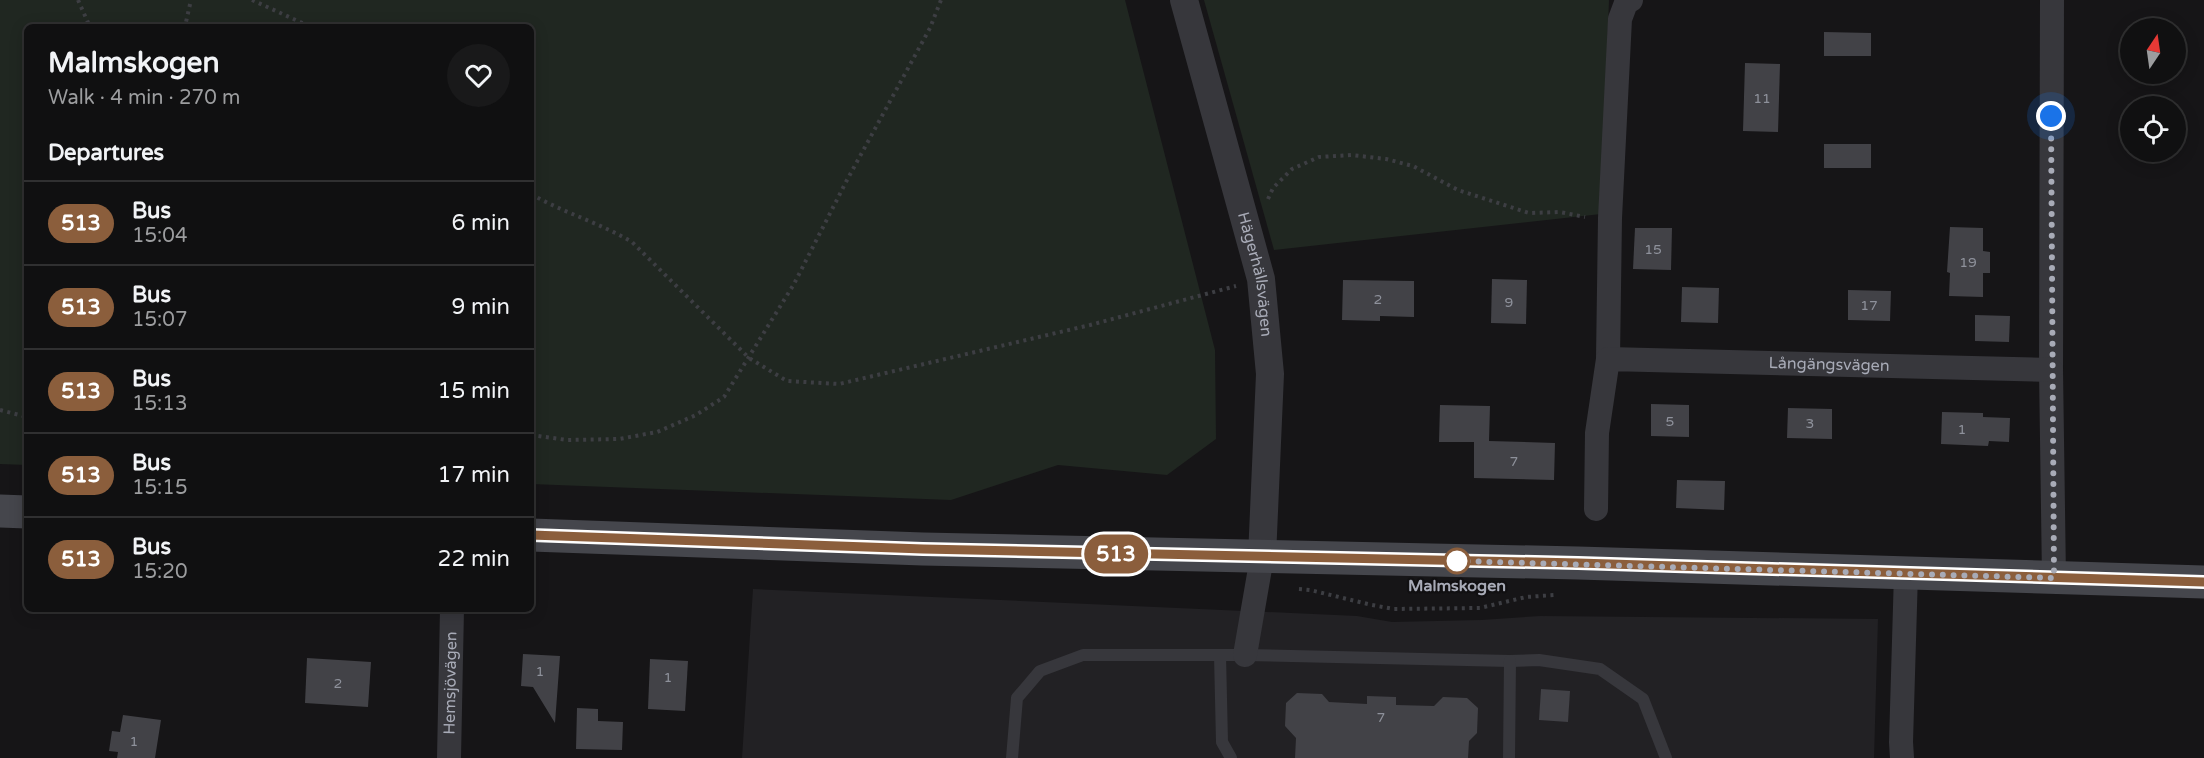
<!DOCTYPE html>
<html lang="en">
<head>
<meta charset="utf-8">
<style>
  body { margin:0; font-family:"Varela Round",sans-serif; background:#19191a; color:#f1f3f6; height:100vh; display:flex; flex-direction:column; font-size:22px; white-space:nowrap }
  * { box-sizing:border-box; margin:0 }
  p { font-size:20px; color:#9c9d9f }
  .icon { flex:none; width:33px; height:33px; fill:none; stroke:currentColor; stroke-width:2; stroke-linecap:round; stroke-linejoin:round }
  .map { position:relative; flex:1; overflow:hidden }
  .drawer { position:absolute; left:24px; top:24px; width:510px; height:588px; display:flex; flex-direction:column; background:#101011; border-radius:9px; box-shadow:0 3px 15px #0003,0 0 0 2px #303031 }
  .drawer>* { flex:none }
  .badge { padding:0 12px; border-radius:20px; font-size:21px; line-height:39px }
  .needle { width:39px; rotate:13deg }
  .controls { position:absolute; left:2120px; top:18px; display:grid; gap:12px }
  .controls a { display:grid; place-items:center; width:66px; height:66px; border-radius:50%; background:#101011; box-shadow:0 3px 15px #0003,0 0 0 2px #303031; font-size:30px }
  .you { position:absolute; width:30px; height:30px; margin:-15px; border:4px solid #fff; border-radius:50%; background:#1a73e8; box-shadow:0 0 0 9px #1a73e833 }
  .map>.badge { position:absolute; translate:-50% -50%; box-shadow:0 0 0 3px #fff }
  h2 { padding:0 24px; font-size:22px; line-height:54px }
  .round { display:grid; place-items:center; flex:none; width:63px; height:63px; border-radius:32px; background:#19191a }
  .summary { display:flex; align-items:center; justify-content:space-between; height:102px; padding:0 24px }
  h1 { font-size:28px; font-weight:800; line-height:45px }
  ul { padding:0; list-style:none }
  li { display:flex; align-items:center; gap:18px; height:84px; padding:0 24px; border-top:2px solid #303031 }
  li div { flex:1 }
  li b { display:block; font-size:22px }
  li em { font-style:normal }
  li .badge { min-width:66px; font-weight:700; text-align:center }
  .map>svg:first-child { display:block }
  .built { fill:#222124 }
  .green { fill:#202721 }
  .building { fill:#424247 }
  .lines { fill:none; stroke-linecap:round; stroke-linejoin:round }
  .path { stroke:#3d3e43; stroke-width:4; stroke-dasharray:3 4.5; stroke-linecap:butt }
  .service { stroke:#37373c; stroke-width:12 }
  .minor { stroke:#37373c; stroke-width:24 }
  .tertiary { stroke:#37373c; stroke-width:28 }
  .secondary { stroke:#45464c; stroke-width:33 }
  .line-casing { stroke:#fff; stroke-width:14 }
  .line { stroke:#8b5e3c; stroke-width:9 }
  .walk { stroke:#a8abb7; stroke-width:6; stroke-dasharray:0 10.8 }
  .stop-dot { fill:#fff; stroke:#8b5e3c; stroke-width:3 }
  .labels { text-anchor:middle; dominant-baseline:central; stroke-width:4.5; stroke-linejoin:round; paint-order:stroke }
  .number-label { font-size:14px; fill:#8e919b }
  .street-label { font-size:16px; fill:#a8abb7; stroke:#111012 }
  .stop-label { font-size:16px; font-weight:bold; fill:#a8abb7; stroke:#111012 }
</style>
</head>
<body>
<div class="map">
<svg width="2204" height="758" viewBox="0 0 2204 758">
  <rect width="100%" height="100%" fill="#161517"/>
  <polygon class="built" points="753,589 1357,616 1392,622 1481,620 1540,616 1878,619 1874,758 742,758"/>
  <g class="green">
    <polygon points="0,0 1125,0 1215,350 1216,439 1167,475 1058,465 951,500 531,484 531,27 27,27 27,465 0,464"/>
    <polygon points="1204,0 1609,0 1601,214 1274,250"/>
  </g>
  <g class="building">
    <polygon points="1824,32 1871,33 1871,56 1824,56"/>
    <polygon points="1745,63 1780,64 1778,132 1743,131"/>
    <rect x="1824" y="144" width="47" height="24"/>
    <polygon points="1950,227 1983,228 1983,251 1990,252 1990,273 1983,273 1983,297 1949,296 1950,273 1947,272"/>
    <polygon points="1635,228 1672,228 1671,270 1633,269"/>
    <polygon points="1492,279 1527,280 1526,324 1491,323"/>
    <polygon points="1343,280 1414,281 1414,317 1380,316 1380,321 1342,320"/>
    <polygon points="1682,287 1719,288 1718,323 1681,322"/>
    <polygon points="1848,290 1891,291 1890,321 1848,320"/>
    <polygon points="1975,315 2010,316 2009,342 1975,341"/>
    <polygon points="1651,404 1689,405 1689,437 1651,436"/>
    <polygon points="1440,405 1490,406 1489,441 1555,443 1554,480 1474,478 1474,442 1439,442"/>
    <polygon points="1788,408 1832,409 1832,439 1787,438"/>
    <polygon points="1942,412 1983,413 1983,417 2010,418 2009,442 1989,441 1988,446 1941,444"/>
    <polygon points="1677,480 1725,481 1724,510 1676,508"/>
    <polygon points="523,654 560,656 555,723 533,687 521,686"/>
    <polygon points="307,658 371,662 368,707 305,703"/>
    <polygon points="650,659 688,661 685,711 648,709"/>
    <polygon points="1541,689 1570,691 1568,722 1539,720"/>
    <polygon points="1297,693 1322,694 1329,702 1367,704 1367,696 1396,697 1396,705 1434,706 1443,697 1467,698 1478,708 1477,733 1469,741 1468,758 1295,758 1296,738 1285,726 1286,703"/>
    <polygon points="577,708 598,709 598,721 623,722 622,750 576,749"/>
    <polygon points="123,715 161,720 155,758 117,758 118,752 109,751 112,731 120,732"/>
  </g>
  <g class="lines">
    <g class="path">
      <polyline points="78,0 90,27"/>
      <polyline points="252,0 311,27"/>
      <polyline points="181,27 186,22 191,0"/>
      <path d="M531 194C564 213 600 223 632 242L749 358 787 381 839 384 1090 325 1236 286"/>
      <polyline points="1268,199 1273,188 1292,169 1319,157 1351,155 1386,159 1413,166 1458,190 1529,213 1560,212 1585,217"/>
      <polyline points="0,410 27,417"/>
      <polyline points="531,435 567,440 619,439 657,432 696,415 724,397 794,284 847,180 930,28 941,0"/>
      <polyline points="1299,589 1310,590 1372,605 1394,609 1480,608 1526,597 1555,595"/>
    </g>
    <g class="service">
      <polyline points="1220,655 1222,742 1231,758"/>
      <polyline points="1012,758 1017,698 1040,671 1083,655 1245,655 1510,661 1539,660 1600,669 1643,699 1666,758"/>
      <polyline points="1509,758 1510,661"/>
    </g>
    <g class="minor">
      <polyline points="2052,0 2051,370 2054,578"/>
      <polyline points="1608,359 1610,218 1620,19 1626,3 1631,0"/>
      <path id="s1" d="M1596 509 1597 433 1608 359 2051 370"/>
      <polyline points="1245,655 1262,557"/>
      <path id="s2" d="M449 758 452 609"/>
      <polyline points="1902,758 1901,742 1906,573"/>
    </g>
    <path class="tertiary" id="s3" d="M1184 0 1261 279 1270 374 1262 557"/>
    <g class="secondary">
      <polyline points="0,511 27,512"/>
      <polyline points="531,535 923,549 1578,563 2204,582"/>
    </g>
  </g>
  <g class="lines">
    <defs>
      <polyline id="line" points="531,535 923,549 1578,563 2204,582"/>
    </defs>
    <use href="#line" class="line-casing"/>
    <use href="#line" class="line"/>
    <polyline class="walk" points="1457,561 2054,578 2051,116"/>
  </g>
  <circle class="stop-dot" cx="1457" cy="561" r="12"/>
  <g class="labels">
    <g class="number-label">
      <text x="1762" y="98">11</text>
      <text x="1653" y="249">15</text>
      <text x="1968" y="262">19</text>
      <text x="1378" y="299">2</text>
      <text x="1509" y="302">9</text>
      <text x="1869" y="305">17</text>
      <text x="1670" y="421">5</text>
      <text x="1810" y="423">3</text>
      <text x="1962" y="429">1</text>
      <text x="1514" y="461">7</text>
      <text x="540" y="671">1</text>
      <text x="668" y="677">1</text>
      <text x="338" y="683">2</text>
      <text x="1381" y="717">7</text>
      <text x="134" y="741">1</text>
    </g>
    <g class="street-label">
      <text stroke="none"><textPath href="#s3" startOffset="284">Hägerhällsvägen</textPath></text>
      <text stroke="none"><textPath href="#s1" startOffset="372">Långängsvägen</textPath></text>
      <text stroke="none"><textPath href="#s2" startOffset="75">Hemsjövägen</textPath></text>
    </g>
    <g class="stop-label">
      <text x="1457" y="586">Malmskogen</text>
    </g>
  </g>
</svg>
<div class="controls">
<a><svg class="needle" viewBox="-14 -14 28 28"><path d="M0-13l5 13h-10z" fill="#e53935"/><path d="M0 13l5-13h-10z" fill="#9c9d9f"/></svg></a>
<a><svg class="icon" aria-label="locate" viewBox="0 0 24 24"><circle cx="12" cy="12" r="6"/><path d="M12 2v4M12 18v4M2 12h4M18 12h4"/></svg></a>
</div>
<div class="you" style="left:2051px;top:116px"></div>
<b class="badge" style="left:1116px;top:554px;background:#8b5e3c;color:#fff">513</b>
<section class="drawer">
<div class="summary"><div><h1>Malmskogen</h1><p>Walk · 4 min · 270 m</p></div><a class="round"><svg class="icon" aria-label="heart" viewBox="0 0 24 24"><path d="M12 20l-8-8c-3-5 5-10 8-4 3-6 11-1 8 4z"/></svg></a></div>
<h2>Departures</h2>
<ul>
<li><span class="badge" style="background:#8b5e3c;color:#fff">513</span><div><b>Bus</b><p>15:04</p></div><em>6 min</em></li>
<li><span class="badge" style="background:#8b5e3c;color:#fff">513</span><div><b>Bus</b><p>15:07</p></div><em>9 min</em></li>
<li><span class="badge" style="background:#8b5e3c;color:#fff">513</span><div><b>Bus</b><p>15:13</p></div><em>15 min</em></li>
<li><span class="badge" style="background:#8b5e3c;color:#fff">513</span><div><b>Bus</b><p>15:15</p></div><em>17 min</em></li>
<li><span class="badge" style="background:#8b5e3c;color:#fff">513</span><div><b>Bus</b><p>15:20</p></div><em>22 min</em></li>
</ul>
</section>
</div>
</body>
</html>
